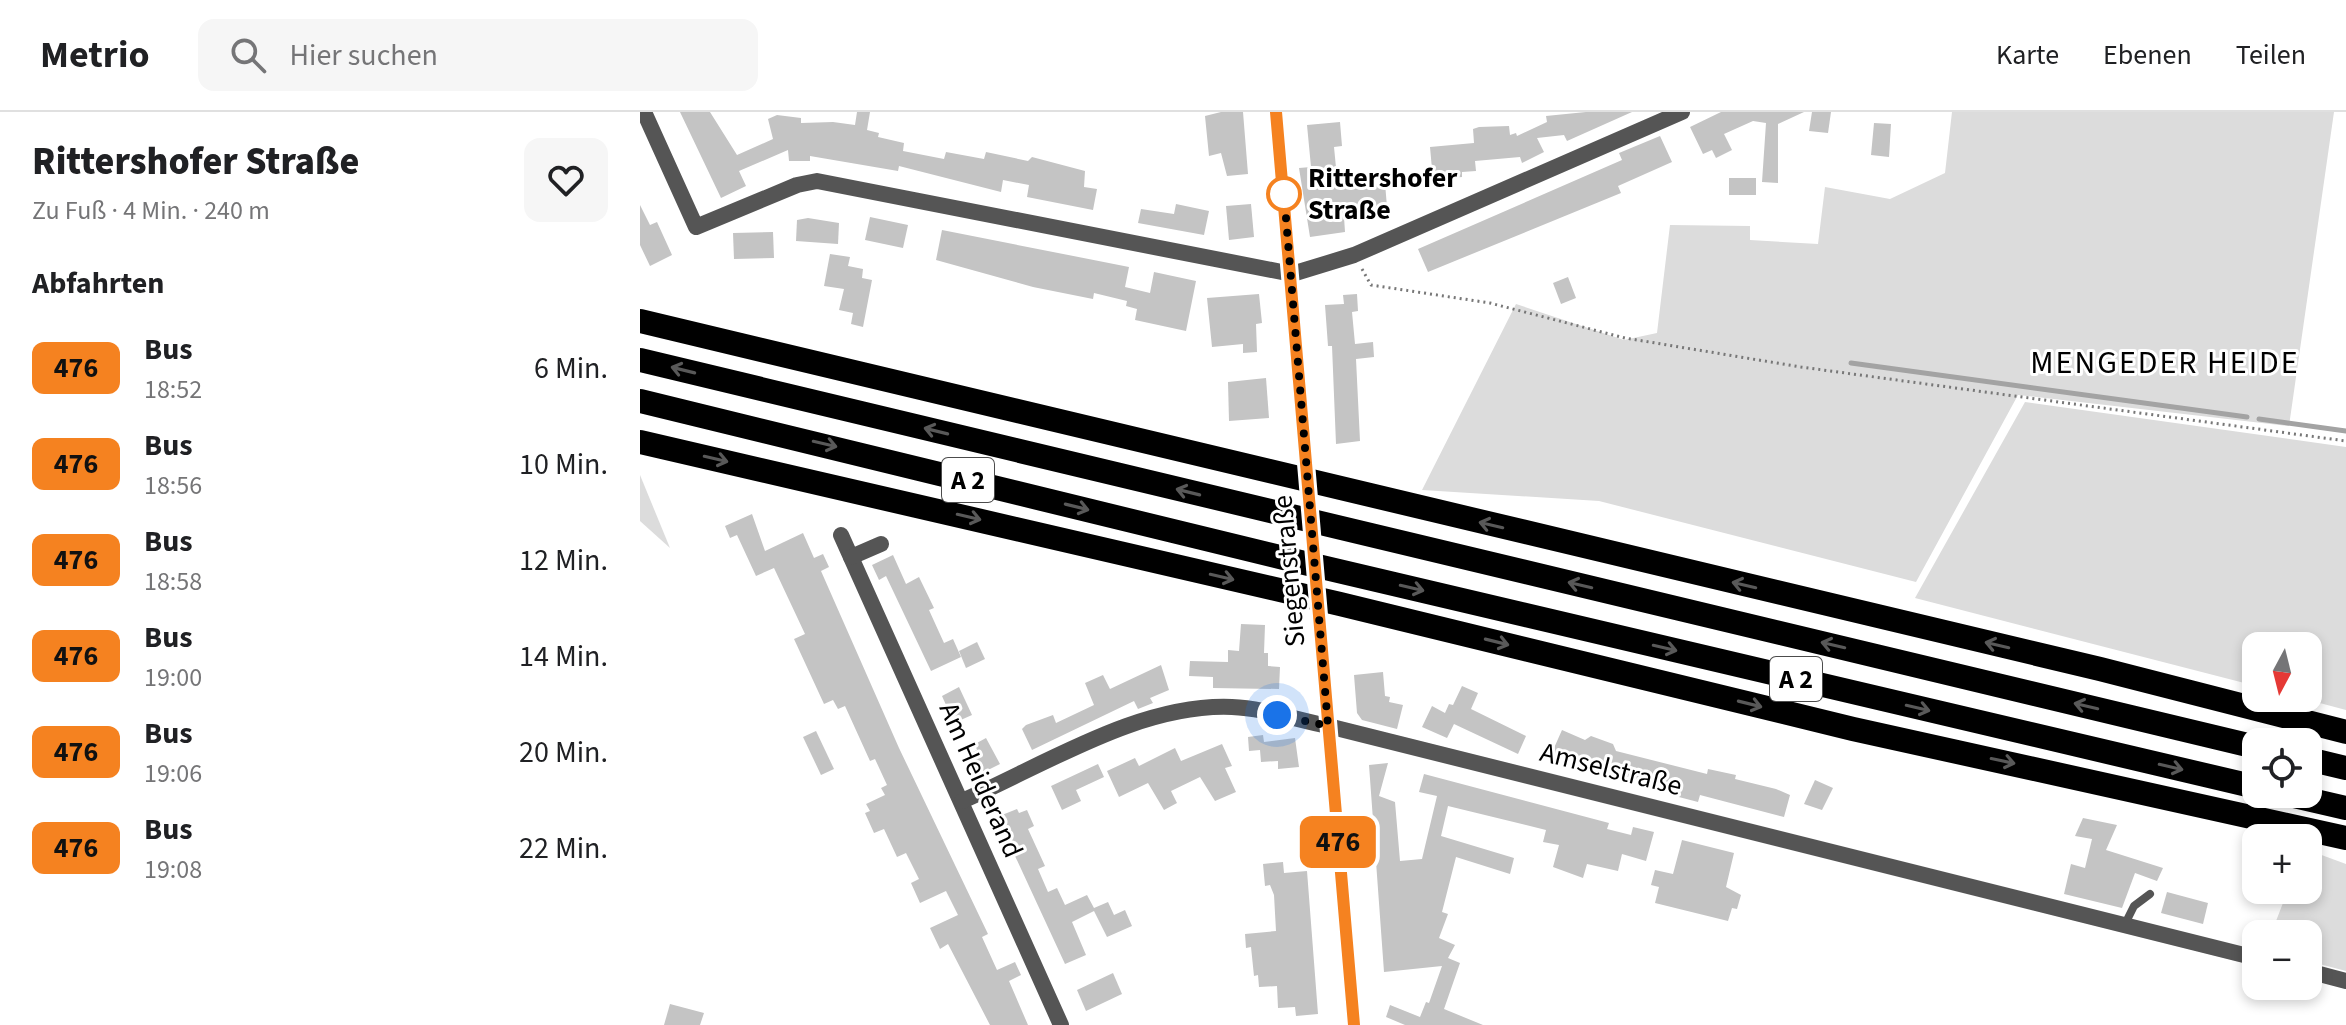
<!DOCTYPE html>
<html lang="de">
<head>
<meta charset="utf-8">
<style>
  body { margin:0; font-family:"Source Sans 3",sans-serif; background:#f6f6f6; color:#202124; height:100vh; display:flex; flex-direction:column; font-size:30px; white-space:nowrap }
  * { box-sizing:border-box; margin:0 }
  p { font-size:26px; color:#757577 }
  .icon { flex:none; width:44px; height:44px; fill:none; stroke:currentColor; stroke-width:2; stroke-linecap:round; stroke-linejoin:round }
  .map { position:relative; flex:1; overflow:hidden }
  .sheet { display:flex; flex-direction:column; background:#fff; width:640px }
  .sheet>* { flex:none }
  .badge { padding:0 16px; border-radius:12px; font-size:28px; line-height:52px }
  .needle { width:52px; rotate:187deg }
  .controls { position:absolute; left:1602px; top:520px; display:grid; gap:16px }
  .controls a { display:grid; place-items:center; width:80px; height:80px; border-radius:16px; background:#fff; box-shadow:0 4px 12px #0003; font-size:40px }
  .you { position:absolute; width:40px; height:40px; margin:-20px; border:6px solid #fff; border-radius:50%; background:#1a73e8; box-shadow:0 0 0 12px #1a73e833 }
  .map>.badge { position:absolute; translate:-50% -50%; box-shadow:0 0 0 4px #fff }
  h2 { padding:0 32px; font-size:30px; line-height:72px }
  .round { display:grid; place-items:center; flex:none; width:84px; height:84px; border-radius:16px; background:#f6f6f6 }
  .headline { display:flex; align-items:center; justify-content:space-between; height:136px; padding:0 32px }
  h1 { font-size:38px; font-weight:800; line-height:60px }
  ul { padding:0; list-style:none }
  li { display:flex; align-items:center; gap:24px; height:96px; padding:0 32px }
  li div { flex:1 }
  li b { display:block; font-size:30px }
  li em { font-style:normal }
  li .badge { min-width:88px; font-weight:700; text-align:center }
  header { display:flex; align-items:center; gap:48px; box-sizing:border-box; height:112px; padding:0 40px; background:#fff; border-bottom:2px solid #e0e0e0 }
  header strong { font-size:38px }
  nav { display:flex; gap:44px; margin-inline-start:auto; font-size:28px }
  .search { width:560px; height:72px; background:#f6f6f6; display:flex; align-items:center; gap:20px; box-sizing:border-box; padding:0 28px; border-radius:16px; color:#757577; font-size:30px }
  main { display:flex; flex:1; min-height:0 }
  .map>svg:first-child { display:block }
  .green { fill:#dcdcdc }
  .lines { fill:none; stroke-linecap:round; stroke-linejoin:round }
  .stream { stroke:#a3a3a3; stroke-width:5 }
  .building { fill:#c4c4c4 }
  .path { stroke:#777; stroke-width:3; stroke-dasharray:2 4; stroke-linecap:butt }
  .service { stroke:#555; stroke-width:8 }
  .minor { stroke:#555; stroke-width:16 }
  .motorway { stroke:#000; stroke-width:24 }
  .oneway { stroke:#595959 }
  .line-casing { stroke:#fff; stroke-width:18 }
  .line { stroke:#f58220; stroke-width:12 }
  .walk { stroke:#000; stroke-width:8; stroke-dasharray:0 14.4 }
  .stop-dot { fill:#fff; stroke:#f58220; stroke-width:4 }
  .labels { text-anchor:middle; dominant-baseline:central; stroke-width:6; stroke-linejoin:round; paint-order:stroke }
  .shield { fill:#fff; stroke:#4c4c4c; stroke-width:2 }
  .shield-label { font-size:26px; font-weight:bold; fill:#000 }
  .stop-label { font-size:28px; font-weight:bold; fill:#000; stroke:#fff; text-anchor:start }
  .street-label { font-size:28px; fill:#000; stroke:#fff }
  .quarter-label { font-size:32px; letter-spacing:2px; fill:#000; stroke:#fff }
</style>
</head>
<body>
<header>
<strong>Metrio</strong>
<div class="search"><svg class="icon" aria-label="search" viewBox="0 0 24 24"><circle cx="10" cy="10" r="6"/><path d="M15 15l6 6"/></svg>Hier suchen</div>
<nav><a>Karte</a><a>Ebenen</a><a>Teilen</a></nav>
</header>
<main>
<section class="sheet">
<div class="headline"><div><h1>Rittershofer Straße</h1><p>Zu Fuß · 4 Min. · 240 m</p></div><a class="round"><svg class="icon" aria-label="heart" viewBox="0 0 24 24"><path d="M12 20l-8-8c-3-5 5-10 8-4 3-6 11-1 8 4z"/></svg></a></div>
<h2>Abfahrten</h2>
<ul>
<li><span class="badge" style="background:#f58220;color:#111">476</span><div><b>Bus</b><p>18:52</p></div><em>6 Min.</em></li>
<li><span class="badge" style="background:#f58220;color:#111">476</span><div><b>Bus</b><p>18:56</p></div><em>10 Min.</em></li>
<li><span class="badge" style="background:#f58220;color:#111">476</span><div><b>Bus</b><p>18:58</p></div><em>12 Min.</em></li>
<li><span class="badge" style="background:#f58220;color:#111">476</span><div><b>Bus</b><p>19:00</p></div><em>14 Min.</em></li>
<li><span class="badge" style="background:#f58220;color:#111">476</span><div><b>Bus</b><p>19:06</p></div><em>20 Min.</em></li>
<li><span class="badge" style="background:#f58220;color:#111">476</span><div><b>Bus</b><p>19:08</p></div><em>22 Min.</em></li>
</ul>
</section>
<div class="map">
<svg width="1706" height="913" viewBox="0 0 1706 913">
  <rect width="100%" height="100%" fill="#fff"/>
  <g class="green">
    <polygon points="1312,0 1694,0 1649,314 1378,283 1276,470 959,389 782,378 876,192 984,228 1017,221 1030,113 1110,114 1110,128 1178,132 1185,75 1250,87 1305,61"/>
    <polygon points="1385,290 1706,335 1706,598 1661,586 1668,586 1668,534 1616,534 1616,574 1275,486"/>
    <polygon points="0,363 30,436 0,409"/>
    <polygon points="1668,738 1706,752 1706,859 1668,849 1668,822 1631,822 1648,778 1668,778"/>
  </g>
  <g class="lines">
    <g class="stream">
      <polyline points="1211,251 1607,305"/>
      <polyline points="1619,307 1706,319"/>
    </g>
  </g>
  <g class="building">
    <polygon points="40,0 70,0 97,43 133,27 128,7 137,3 161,6 161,11 193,10 215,13 217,0 230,0 227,18 239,21 238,25 264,31 263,39 304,47 306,40 344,47 346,40 388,49 392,45 445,59 444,75 457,77 453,98 387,85 389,73 363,68 361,80 259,54 258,59 170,44 170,49 149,49 148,38 99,59 106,74 81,86"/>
    <polygon points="581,0 603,0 608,62 587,64 581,41 569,44 565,4"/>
    <polygon points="946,0 992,0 927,29 924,23 897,26 904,40 882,51 880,45 835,49 836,59 822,60 822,65 793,68 790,35 834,31 833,17 839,15 869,14 870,23 876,21 877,24 907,10 906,4"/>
    <polygon points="1081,0 1164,0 1138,12 1138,71 1122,70 1126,11 1113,9 1084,22 1092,38 1076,46 1072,38 1063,42 1050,15"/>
    <polygon points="1172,0 1191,0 1188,21 1169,19"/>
    <polygon points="700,10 702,34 694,35 698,76 745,71 747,95 722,98 723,104 704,105 705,120 670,125 659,56 671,55 667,13"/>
    <polygon points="1234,11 1251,12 1249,45 1231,43"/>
    <polygon points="1020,24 1032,50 978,74 981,81 788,160 778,137 982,48 979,41"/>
    <rect x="1089" y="66" width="27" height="17"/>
    <polygon points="536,92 569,99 564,123 498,111 501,97 534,102"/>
    <polygon points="611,92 614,125 589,128 586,94"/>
    <polygon points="0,93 10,113 17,110 32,143 10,154 0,133"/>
    <polygon points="230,105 268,113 263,136 225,128"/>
    <polygon points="168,106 199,111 198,132 156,129 157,108"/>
    <polygon points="302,118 489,155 485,175 510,181 514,160 556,169 546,219 495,208 497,197 486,194 487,189 454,181 453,187 393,175 296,148"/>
    <polygon points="133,120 134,146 94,147 93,121"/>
    <polygon points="190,142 210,145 208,154 223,157 222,166 232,168 223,215 211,212 213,201 199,198 204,177 184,174"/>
    <polygon points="928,165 936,186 921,192 913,171"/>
    <polygon points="619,182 622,211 616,212 617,240 603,241 603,232 572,235 567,186"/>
    <polygon points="717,182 718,199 712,200 715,232 733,230 734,245 716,247 720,329 696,332 692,234 688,234 685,193 704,192 703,183"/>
    <polygon points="626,266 629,306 589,309 588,270"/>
    <polygon points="112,402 125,439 163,421 174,446 183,442 189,455 181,459 259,636 348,822 342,825 357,858 375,850 381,863 369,869 388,913 350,913 308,832 300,837 290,816 318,803 306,779 280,791 271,771 279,767 266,741 257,745 244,717 234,721 225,701 230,699 226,692 245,683 241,676 247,673 235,647 230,649 205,594 198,597 193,588 184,592 154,527 165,522 134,456 116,464 97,423 90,426 85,414"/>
    <polygon points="253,443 266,472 279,465 294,496 289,498 304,531 313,527 321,545 291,559 246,464 239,468 232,453"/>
    <polygon points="601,512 625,513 624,541 628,541 628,554 640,555 639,577 573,576 573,565 549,564 550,549 588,550 588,538 599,539"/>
    <polygon points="337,530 345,547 326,556 319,539"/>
    <polygon points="521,553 529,578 510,586 513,591 498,597 494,589 392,638 382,617 386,613 413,603 416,611 454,593 445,571 463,563 470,577"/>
    <polygon points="743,560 745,584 750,585 749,590 763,593 757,617 722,608 717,601 714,563"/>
    <polygon points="822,574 838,581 831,597 886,624 878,642 814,612 807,626 782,615 792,594 805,601 809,592 813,593"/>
    <polygon points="319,575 332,603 314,611 302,584"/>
    <polygon points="922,618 945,628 951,624 973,632 976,639 1067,662 1068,657 1096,663 1095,667 1136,677 1150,683 1144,705 1060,683 1058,690 1035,684 1036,681 998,667 937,656 910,645"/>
    <polygon points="176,619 194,657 181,663 163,625"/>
    <polygon points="623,623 624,630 655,626 659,655 638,657 638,649 621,650 620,638 609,639 608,625"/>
    <polygon points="346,626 360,652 338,663 328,642 337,638 335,632"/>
    <polygon points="582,632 592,654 585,656 596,680 575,689 560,665 531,679 537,691 524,698 508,671 479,685 467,659 495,646 499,654 535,636 541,649"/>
    <polygon points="748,651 739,684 755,690 760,749 782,747 797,684 779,680 784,662 969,711 967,717 991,723 993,715 1014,720 1006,749 982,742 978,759 947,752 943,766 913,755 919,733 903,730 906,718 808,694 801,724 874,746 870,762 816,745 802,800 808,802 799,826 815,833 808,846 820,851 804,897 843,913 765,913 746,905 750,893 780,905 786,890 789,891 802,854 744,860 729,653"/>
    <polygon points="458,652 464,665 436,678 441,689 422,698 411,674"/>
    <polygon points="1175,668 1193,676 1182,698 1164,692"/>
    <polygon points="377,697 379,701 387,698 394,714 388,717 405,754 398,757 408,780 417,776 425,793 447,783 454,796 468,790 474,803 485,798 492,814 467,825 454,799 432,810 446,843 425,852 357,705"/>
    <polygon points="1443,706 1477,713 1466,738 1523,756 1517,769 1495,761 1482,796 1424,782 1431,752 1445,756 1452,727 1435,724"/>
    <polygon points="1042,728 1094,741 1086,775 1101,783 1097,797 1092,796 1088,809 1015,791 1019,775 1011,773 1015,758 1033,762"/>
    <polygon points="643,750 644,761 667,759 678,902 656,904 655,895 638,896 637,874 619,875 618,863 614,864 611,835 606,836 605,822 636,819 634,783 630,773 625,774 623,752"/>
    <polygon points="1527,780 1568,791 1563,812 1521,801"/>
    <polygon points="473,861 482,882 446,899 437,878"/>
    <polygon points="30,892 64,901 60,913 24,913"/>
  </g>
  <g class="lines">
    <polyline class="path" points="722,157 731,173 850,191 985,226 1161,255 1706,329"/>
    <polyline class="service" points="1485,812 1494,794 1510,782"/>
    <g class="minor">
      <polyline points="4,0 56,115 157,73 177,69 652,162 714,143 1042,0"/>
      <polyline points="636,0 714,913"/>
      <polyline points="201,423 421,913"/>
      <polyline points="211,445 241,432"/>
      <path d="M322 689C405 653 500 591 592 595 623 596 657 608 688 614L1616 846"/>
      <polyline points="1668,859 1706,869"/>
    </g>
    <g class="motorway">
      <polyline points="0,209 1460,557 1706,620"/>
      <polyline points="0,248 1616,635"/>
      <polyline points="0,289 656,449 1616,675"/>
      <polyline points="0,330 700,492 1213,617 1706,726"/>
      <polyline points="1668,647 1706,656"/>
      <polyline points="1645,682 1706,696"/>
    </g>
  </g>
  <defs><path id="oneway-shaft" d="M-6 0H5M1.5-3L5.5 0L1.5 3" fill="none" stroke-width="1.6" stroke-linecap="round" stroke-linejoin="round" transform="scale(2)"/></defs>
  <g class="oneway">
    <use href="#oneway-shaft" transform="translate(43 258) rotate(-166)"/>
    <use href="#oneway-shaft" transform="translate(296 319) rotate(-166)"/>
    <use href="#oneway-shaft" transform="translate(185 332) rotate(13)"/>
    <use href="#oneway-shaft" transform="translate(76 347) rotate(13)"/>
    <use href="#oneway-shaft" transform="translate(548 380) rotate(-166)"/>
    <use href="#oneway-shaft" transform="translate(437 395) rotate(14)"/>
    <use href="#oneway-shaft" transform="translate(329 405) rotate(13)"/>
    <use href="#oneway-shaft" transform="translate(851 413) rotate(-167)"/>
    <use href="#oneway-shaft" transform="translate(582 465) rotate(13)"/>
    <use href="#oneway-shaft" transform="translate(940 473) rotate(-167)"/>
    <use href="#oneway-shaft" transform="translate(1104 473) rotate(-167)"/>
    <use href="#oneway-shaft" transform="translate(772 476) rotate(13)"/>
    <use href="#oneway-shaft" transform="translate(857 530) rotate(14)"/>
    <use href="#oneway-shaft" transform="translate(1193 533) rotate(-167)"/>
    <use href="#oneway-shaft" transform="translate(1357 533) rotate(-167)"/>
    <use href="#oneway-shaft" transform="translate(1025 536) rotate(13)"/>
    <use href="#oneway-shaft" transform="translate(1110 592) rotate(14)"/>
    <use href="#oneway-shaft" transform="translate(1446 594) rotate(-167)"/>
    <use href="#oneway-shaft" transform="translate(1278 596) rotate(13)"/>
    <use href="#oneway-shaft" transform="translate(1363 649) rotate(12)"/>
    <use href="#oneway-shaft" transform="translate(1531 655) rotate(13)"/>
  </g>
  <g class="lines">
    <defs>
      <polyline id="line" points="636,0 714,913"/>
    </defs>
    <use href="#line" class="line-casing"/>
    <use href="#line" class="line"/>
    <polyline class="walk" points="637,603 688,614 644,82"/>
  </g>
  <circle class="stop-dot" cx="644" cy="82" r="16"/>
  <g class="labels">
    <g class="shield">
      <rect x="302" y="346" width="52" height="44" rx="6"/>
      <rect x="1130" y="545" width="52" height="44" rx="6"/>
    </g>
    <g class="shield-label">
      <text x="328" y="368">A 2</text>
      <text x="1156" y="567">A 2</text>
    </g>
    <g class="stop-label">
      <text x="668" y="66">Rittershofer<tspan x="668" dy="32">Straße</tspan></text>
    </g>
    <g class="street-label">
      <text transform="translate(649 459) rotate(-95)">Siegenstraße</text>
      <text transform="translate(971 657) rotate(14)">Amselstraße</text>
      <text transform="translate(341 668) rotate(66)">Am Heiderand</text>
    </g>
    <g class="quarter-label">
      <text x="1525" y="251">MENGEDER HEIDE</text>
    </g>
  </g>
</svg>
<div class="controls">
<a><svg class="needle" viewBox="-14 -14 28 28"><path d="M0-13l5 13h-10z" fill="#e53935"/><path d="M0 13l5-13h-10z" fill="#757577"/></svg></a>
<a><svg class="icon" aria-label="locate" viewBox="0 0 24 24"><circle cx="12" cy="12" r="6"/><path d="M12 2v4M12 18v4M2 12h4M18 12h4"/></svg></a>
<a>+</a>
<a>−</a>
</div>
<div class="you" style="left:637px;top:603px"></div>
<b class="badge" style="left:698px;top:730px;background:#f58220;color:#111">476</b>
</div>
</main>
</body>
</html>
